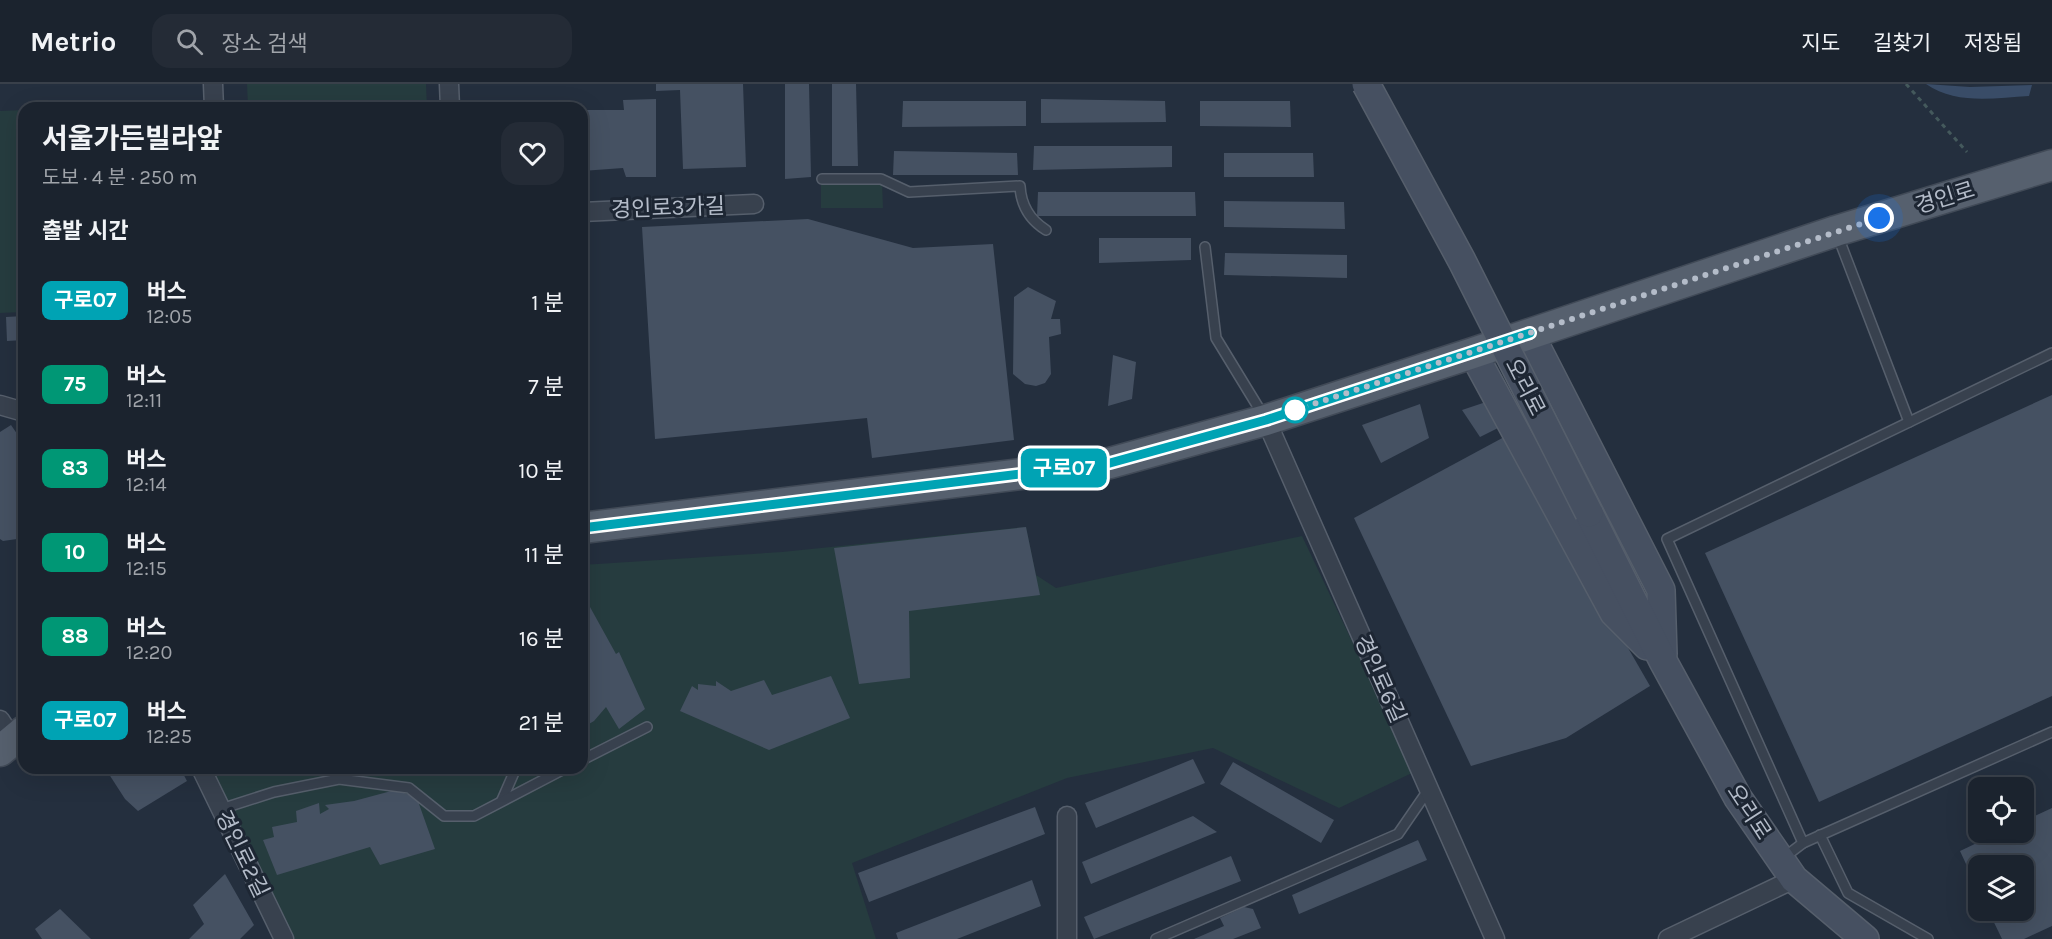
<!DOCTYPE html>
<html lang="ko">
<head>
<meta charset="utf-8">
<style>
  body { margin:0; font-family:Karla,"Noto Sans KR",sans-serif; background:#242b36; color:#f1f3f6; height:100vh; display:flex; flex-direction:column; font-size:22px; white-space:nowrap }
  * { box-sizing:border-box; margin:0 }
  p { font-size:20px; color:#a0a4aa }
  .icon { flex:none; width:33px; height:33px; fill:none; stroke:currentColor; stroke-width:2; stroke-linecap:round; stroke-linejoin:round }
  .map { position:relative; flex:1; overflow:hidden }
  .side { position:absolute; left:18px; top:18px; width:570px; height:672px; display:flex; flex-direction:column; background:#1b232e; border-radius:18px; box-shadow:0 6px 24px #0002,0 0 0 2px #39404a }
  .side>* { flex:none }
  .badge { padding:0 12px; border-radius:9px; font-size:21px; line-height:39px }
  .tools { position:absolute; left:1968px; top:693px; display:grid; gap:12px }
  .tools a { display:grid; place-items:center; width:66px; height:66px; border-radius:12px; background:#1b232e; box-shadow:0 6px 24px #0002,0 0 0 2px #39404a; font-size:30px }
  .you { position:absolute; width:30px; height:30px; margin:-15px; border:4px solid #fff; border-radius:50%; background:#1a73e8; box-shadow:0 0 0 9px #1a73e833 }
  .map>.badge { position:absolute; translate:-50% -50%; box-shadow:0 0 0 3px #fff }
  h2 { padding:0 24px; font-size:22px; line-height:54px }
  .round { display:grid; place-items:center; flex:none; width:63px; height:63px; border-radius:18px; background:#242b36 }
  .head { display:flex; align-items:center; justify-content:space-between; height:102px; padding:0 24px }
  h1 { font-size:28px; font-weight:700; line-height:45px }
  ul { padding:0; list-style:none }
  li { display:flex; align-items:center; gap:18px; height:84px; padding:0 24px }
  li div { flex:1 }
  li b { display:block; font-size:22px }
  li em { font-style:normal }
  li .badge { min-width:66px; font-weight:700; text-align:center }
  header { display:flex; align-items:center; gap:36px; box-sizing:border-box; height:84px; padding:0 30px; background:#1b232e; border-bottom:2px solid #39404a }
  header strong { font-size:28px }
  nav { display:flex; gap:33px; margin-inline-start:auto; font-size:21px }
  .search { width:420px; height:54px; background:#242b36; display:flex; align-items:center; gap:15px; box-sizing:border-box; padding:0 21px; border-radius:18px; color:#a0a4aa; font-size:22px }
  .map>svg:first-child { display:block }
  .green { fill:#263c3f }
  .water { fill:#394c67 }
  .building { fill:#455162 }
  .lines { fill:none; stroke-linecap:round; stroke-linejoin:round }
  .service-casing { stroke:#565f6c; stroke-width:12 }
  .minor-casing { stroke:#565f6c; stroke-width:21 }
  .secondary-casing { stroke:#565f6c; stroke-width:30 }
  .primary-casing { stroke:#414a57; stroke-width:33 }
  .path { stroke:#44595c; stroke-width:3; stroke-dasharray:4.5 4.5; stroke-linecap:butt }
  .service { stroke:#38414e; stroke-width:9 }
  .minor { stroke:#38414e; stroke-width:18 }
  .secondary { stroke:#465061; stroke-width:27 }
  .primary { stroke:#56606e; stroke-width:30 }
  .secondary-bridge-casing { stroke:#565f6c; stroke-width:30; stroke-linecap:butt }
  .secondary-bridge { stroke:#465061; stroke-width:27 }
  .line-casing { stroke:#fff; stroke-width:14 }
  .line { stroke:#00a3b4; stroke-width:9 }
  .walk { stroke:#b4bcc9; stroke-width:6; stroke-dasharray:0 10.8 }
  .stop-dot { fill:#fff; stroke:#00a3b4; stroke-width:3 }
  .labels { text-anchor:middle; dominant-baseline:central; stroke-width:6; stroke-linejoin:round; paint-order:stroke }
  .street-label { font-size:22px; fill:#b4bcc9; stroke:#1d2633 }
</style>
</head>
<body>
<header>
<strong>Metrio</strong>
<div class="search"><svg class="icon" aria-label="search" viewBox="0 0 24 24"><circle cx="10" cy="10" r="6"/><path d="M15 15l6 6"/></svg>장소 검색</div>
<nav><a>지도</a><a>길찾기</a><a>저장됨</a></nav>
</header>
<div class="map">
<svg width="2052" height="855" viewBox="0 0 2052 855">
  <rect width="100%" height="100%" fill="#242f3e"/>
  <g class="green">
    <polygon points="247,0 426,0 427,24 248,24"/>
    <polygon points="204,16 204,24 57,24"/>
    <polygon points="24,26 24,228 0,229 0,27"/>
    <polygon points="882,98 883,124 821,124 821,99"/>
    <polygon points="1026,443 1036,491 1056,504 1302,452 1414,688 1339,724 1213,664 1067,694 852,779 876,855 293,855 210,684 582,684 582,481 782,468"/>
  </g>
  <path class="water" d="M1926 0 1970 3 2032 1 2029 12C1994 14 1956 21 1926 0Z"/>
  <g class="building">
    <polygon points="656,0 743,0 746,83 683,85 680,6 656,7"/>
    <polygon points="785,0 809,0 811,93 785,95"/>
    <polygon points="832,0 856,0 858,82 832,82"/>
    <polygon points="656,15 656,93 626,93 623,84 582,87 582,26 624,26 623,16"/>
    <polygon points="1041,15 1165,17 1166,38 1041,39"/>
    <polygon points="903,17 1026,17 1026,42 902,43"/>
    <polygon points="1200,17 1290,17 1291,43 1200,42"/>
    <polygon points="573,21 575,24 556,24 556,22"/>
    <polygon points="1034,62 1172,62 1172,83 1033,86"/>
    <polygon points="894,67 1017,69 1018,91 893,91"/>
    <polygon points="1224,69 1313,69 1314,93 1224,93"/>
    <polygon points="1038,108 1195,108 1196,132 1037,132"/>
    <polygon points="1224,117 1344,118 1345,145 1224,143"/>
    <polygon points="808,135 913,164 993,160 1014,356 872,374 867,334 655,355 642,143"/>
    <polygon points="1099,154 1191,154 1191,176 1099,179"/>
    <polygon points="1225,169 1347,171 1347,194 1224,191"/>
    <polygon points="1028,203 1056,217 1051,235 1060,235 1061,250 1049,253 1051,290 1045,299 1036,302 1025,300 1013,290 1014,213"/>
    <polygon points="24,232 24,256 7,257 6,233"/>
    <polygon points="1113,271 1136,278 1132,315 1108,322"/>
    <polygon points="2052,311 2052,612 1819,718 1705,469"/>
    <polygon points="1489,317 1500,343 1480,353 1462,326"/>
    <polygon points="1420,320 1429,354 1381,379 1362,341"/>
    <polygon points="11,341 24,360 24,454 3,457 0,455 0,348"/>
    <polygon points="1506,352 1650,602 1566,654 1471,682 1354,434"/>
    <polygon points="1026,443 1040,511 909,527 910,594 859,600 834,464"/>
    <polygon points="582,523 590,523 616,570 619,568 645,625 619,645 606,623 594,637 582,644 582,588 586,588 582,583"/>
    <polygon points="831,592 850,634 769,666 680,627 692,602 698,606 698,600 716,602 716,597 731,607 764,596 772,611"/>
    <polygon points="1193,675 1205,699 1096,744 1085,719"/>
    <polygon points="1233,678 1334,736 1321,759 1220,700"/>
    <polygon points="105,684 180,684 187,697 138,727 125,715"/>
    <polygon points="395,706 425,716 419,720 435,765 380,781 370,763 277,791 263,756 274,753 272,743 297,738 296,727 319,719 320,730 329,725 325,721 354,717"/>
    <polygon points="1035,723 1045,750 869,818 858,789"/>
    <polygon points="2052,724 2052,842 2024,855 2002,855 1988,826 2024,826 2024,782 1978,782 1978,806 1960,767 2000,748 2024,748 2024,737"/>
    <polygon points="1193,732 1217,748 1091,800 1082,778"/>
    <polygon points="1418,756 1427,776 1299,830 1292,811"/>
    <polygon points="1231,772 1241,797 1094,855 1084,833"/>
    <polygon points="225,790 254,841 240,855 189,855 204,840 193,821"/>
    <polygon points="1032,796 1041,822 957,855 898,855 896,849"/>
    <polygon points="1244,823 1253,825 1261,844 1233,855 1194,855 1224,842 1220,834"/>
    <polygon points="60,825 91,855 42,855 35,845"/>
  </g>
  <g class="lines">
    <defs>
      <g id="service">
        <path d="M822 95H881L909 108 1020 102C1021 122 1030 136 1046 146"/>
        <polyline points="1837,150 1909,338"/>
        <polyline points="1205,163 1216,254 1263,331"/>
        <polyline points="582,676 647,643"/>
        <polyline points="502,716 516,684"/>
        <polyline points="221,725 274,708 339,695 409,704 444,732 474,732 566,684"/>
        <polyline points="1820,751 1848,809 1928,855"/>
        <polyline points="1803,759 1667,455 2052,269"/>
        <polyline points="1782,775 1803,759 2052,648"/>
        <polyline points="1156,855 1398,750 1429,705"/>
      </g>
      <g id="minor">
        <polyline points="213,0 214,24"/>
        <polyline points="449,0 450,24"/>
        <polyline points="582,128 754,120"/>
        <polyline points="0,321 24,328"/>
        <polyline points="1266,336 1495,855"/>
        <polyline points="0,636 13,656"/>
        <polyline points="201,684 284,855"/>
        <polyline points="1067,732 1067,855"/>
        <polyline points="1668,855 1794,795"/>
      </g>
      <g id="secondary">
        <polyline points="1530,250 1661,506 1663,570"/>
        <polyline points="1473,269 1614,529 1647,562"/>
        <polyline points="1589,429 1663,577 1738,714 1794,795 1865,855"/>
      </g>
      <g id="primary">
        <polyline points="582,444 1110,379 1266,336 1473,269 1836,147 2052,81"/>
        <polyline points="0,667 24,647"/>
      </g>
    </defs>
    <use href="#service" class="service-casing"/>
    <use href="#minor" class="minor-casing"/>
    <use href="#secondary" class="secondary-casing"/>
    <use href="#primary" class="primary-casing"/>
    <polyline class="path" points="1906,0 1967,68"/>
    <use href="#service" class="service"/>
    <use href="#minor" class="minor"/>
    <use href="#secondary" class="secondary"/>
    <use href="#primary" class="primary"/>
    <defs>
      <polyline id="secondary-bridge" points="1366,0 1462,177 1589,429"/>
    </defs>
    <use href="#secondary-bridge" class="secondary-bridge-casing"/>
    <use href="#secondary-bridge" class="secondary-bridge"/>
  </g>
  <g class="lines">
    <defs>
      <polyline id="line" points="582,444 1110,379 1266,336 1530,249"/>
    </defs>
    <use href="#line" class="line-casing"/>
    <use href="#line" class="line"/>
    <polyline class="walk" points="1295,326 1879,134"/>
  </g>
  <circle class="stop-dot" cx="1295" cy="326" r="12"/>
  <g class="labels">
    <g class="street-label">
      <text transform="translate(1945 114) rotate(-17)">경인로</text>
      <text transform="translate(668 124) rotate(-2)">경인로3가길</text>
      <text transform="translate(1525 303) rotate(63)">오리로</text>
      <text transform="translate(1380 595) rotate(66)">경인로6길</text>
      <text transform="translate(1749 728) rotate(57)">오리로</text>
      <text transform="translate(242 770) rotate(64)">경인로2길</text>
    </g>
  </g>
</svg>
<div class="tools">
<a><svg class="icon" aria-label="locate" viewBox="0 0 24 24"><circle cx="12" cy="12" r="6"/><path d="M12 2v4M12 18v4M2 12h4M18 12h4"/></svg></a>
<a><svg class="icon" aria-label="layers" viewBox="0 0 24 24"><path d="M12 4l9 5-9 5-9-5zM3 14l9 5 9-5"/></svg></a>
</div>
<div class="you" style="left:1879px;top:134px"></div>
<b class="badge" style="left:1064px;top:384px;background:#00a3b4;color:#fff">구로07</b>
<section class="side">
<div class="head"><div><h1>서울가든빌라앞</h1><p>도보 · 4 분 · 250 m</p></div><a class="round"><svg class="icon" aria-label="heart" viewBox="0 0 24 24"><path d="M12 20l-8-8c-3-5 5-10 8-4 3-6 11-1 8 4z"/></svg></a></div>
<h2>출발 시간</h2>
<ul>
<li><span class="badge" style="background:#00a3b4;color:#fff">구로07</span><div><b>버스</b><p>12:05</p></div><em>1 분</em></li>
<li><span class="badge" style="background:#009775;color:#fff">75</span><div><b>버스</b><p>12:11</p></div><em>7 분</em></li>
<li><span class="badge" style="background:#009775;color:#fff">83</span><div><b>버스</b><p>12:14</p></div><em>10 분</em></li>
<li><span class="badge" style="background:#009775;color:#fff">10</span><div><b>버스</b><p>12:15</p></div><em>11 분</em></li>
<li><span class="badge" style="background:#009775;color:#fff">88</span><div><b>버스</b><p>12:20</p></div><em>16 분</em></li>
<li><span class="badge" style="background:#00a3b4;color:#fff">구로07</span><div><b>버스</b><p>12:25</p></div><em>21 분</em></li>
</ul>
</section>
</div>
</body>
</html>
